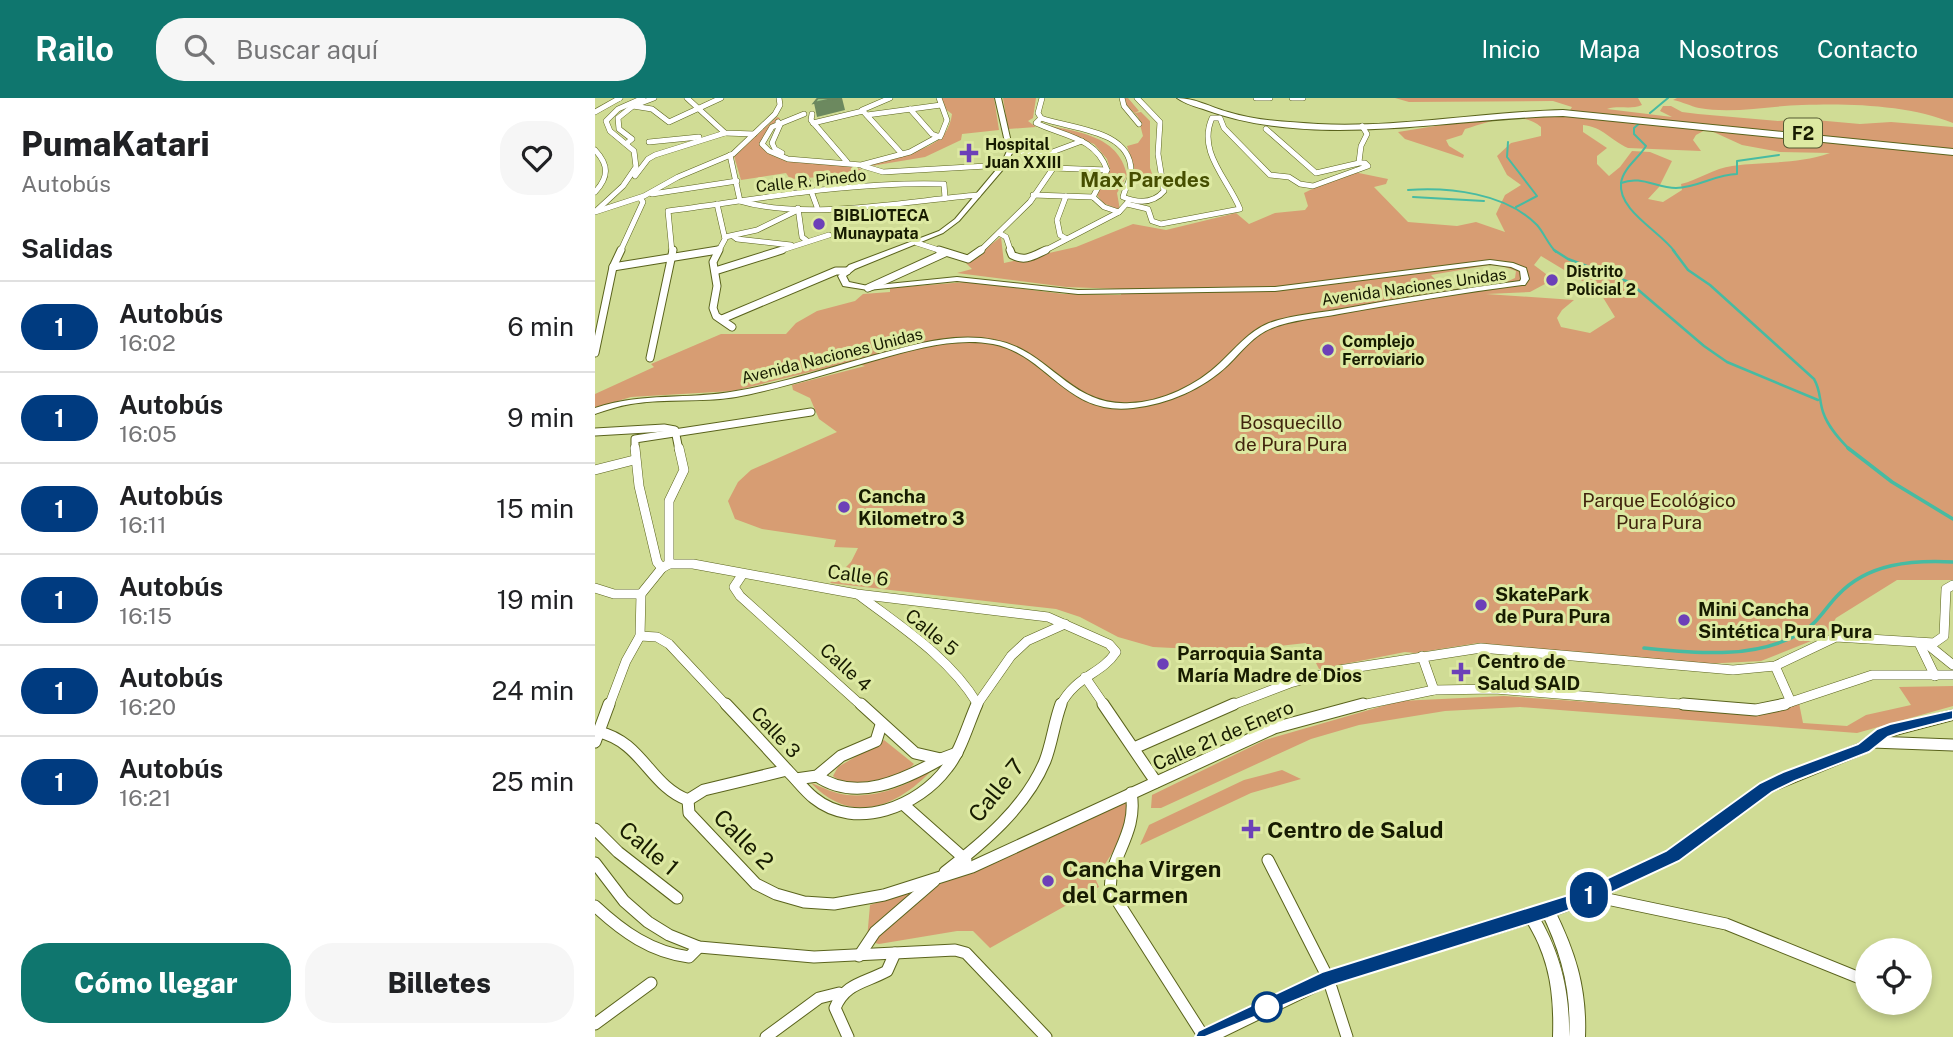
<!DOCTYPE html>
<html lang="es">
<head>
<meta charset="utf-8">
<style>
  body { margin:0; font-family:"Public Sans",sans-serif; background:#f6f6f6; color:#202124; height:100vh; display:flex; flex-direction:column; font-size:26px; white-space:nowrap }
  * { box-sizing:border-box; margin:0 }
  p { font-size:23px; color:#757577 }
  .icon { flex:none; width:38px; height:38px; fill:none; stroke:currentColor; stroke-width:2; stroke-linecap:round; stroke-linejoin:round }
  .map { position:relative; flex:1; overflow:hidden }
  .side { display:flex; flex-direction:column; background:#fff; width:595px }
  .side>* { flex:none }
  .badge { padding:0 14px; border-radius:23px; font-size:24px; line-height:46px }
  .tools { position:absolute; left:1260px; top:840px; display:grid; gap:14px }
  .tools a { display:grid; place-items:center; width:77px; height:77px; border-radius:50%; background:#fff; box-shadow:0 4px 10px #0003; font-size:35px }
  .map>.badge { position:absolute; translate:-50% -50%; box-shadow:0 0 0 4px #fff }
  h2 { padding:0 21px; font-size:26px; line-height:63px }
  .round { display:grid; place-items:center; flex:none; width:74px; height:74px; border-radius:28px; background:#f6f6f6 }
  .head { display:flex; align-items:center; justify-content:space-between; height:119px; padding:0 21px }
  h1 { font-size:33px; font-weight:800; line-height:52px }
  .cta { display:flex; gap:14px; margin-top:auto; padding:14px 21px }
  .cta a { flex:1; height:80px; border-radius:28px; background:#0f766e; color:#fff; font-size:28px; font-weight:800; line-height:80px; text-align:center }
  .cta a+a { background:#f6f6f6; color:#202124 }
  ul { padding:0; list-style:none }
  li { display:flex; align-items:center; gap:21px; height:91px; padding:0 21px; border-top:2px solid #e0e0e0 }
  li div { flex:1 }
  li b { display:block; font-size:26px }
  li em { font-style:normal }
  li .badge { min-width:77px; font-weight:700; text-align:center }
  header { display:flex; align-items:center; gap:42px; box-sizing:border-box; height:98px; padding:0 35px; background:#0f766e; color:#fff }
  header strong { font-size:33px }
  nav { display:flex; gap:38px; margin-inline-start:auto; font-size:24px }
  .search { width:490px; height:63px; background:#f6f6f6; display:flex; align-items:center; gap:18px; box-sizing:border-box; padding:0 24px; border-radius:28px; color:#757577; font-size:26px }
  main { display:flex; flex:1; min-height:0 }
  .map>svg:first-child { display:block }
  .green { fill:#d79d73; fill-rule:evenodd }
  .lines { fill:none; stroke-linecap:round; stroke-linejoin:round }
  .stream-far2 { stroke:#47bba2; stroke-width:2 }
  .stream-far1 { stroke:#47bba2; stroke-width:2.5 }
  .stream { stroke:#47bba2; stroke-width:3.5 }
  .minor-far3-casing { stroke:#5a631c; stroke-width:6 }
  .minor-far2-casing { stroke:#5a631c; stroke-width:9 }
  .minor-far1-casing { stroke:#5a631c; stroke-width:10 }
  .minor-casing { stroke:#5a631c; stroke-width:13 }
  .tertiary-casing { stroke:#5a631c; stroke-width:2 }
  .secondary-casing { stroke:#5a631c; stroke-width:2 }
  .motorway-casing { stroke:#5a631c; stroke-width:2 }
  .minor-far3 { stroke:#fff; stroke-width:5 }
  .minor-far2 { stroke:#fff; stroke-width:7 }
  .minor-far1 { stroke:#fff; stroke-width:9 }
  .minor { stroke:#fff; stroke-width:11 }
  .tertiary { fill:#fff; fill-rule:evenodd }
  .secondary { fill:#fff; fill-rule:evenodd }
  .motorway { fill:#fff; fill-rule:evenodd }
  .shaded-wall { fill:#6c895f }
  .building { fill:#9bc488; stroke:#6c895f; stroke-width:2 }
  .line { fill:#003b80; stroke:#fff; stroke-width:2 }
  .poi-dot { fill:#6c40b8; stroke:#dde9a2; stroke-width:2.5 }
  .stop-dot { fill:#fff; stroke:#003b80; stroke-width:3.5 }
  .labels { text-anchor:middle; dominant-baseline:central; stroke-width:6; stroke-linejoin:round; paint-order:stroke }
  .far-poi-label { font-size:16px; font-weight:bold; fill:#171b01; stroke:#dde9a2; text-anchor:start }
  .far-street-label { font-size:16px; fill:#171b01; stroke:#dde9a2 }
  .shield { fill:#dde9a2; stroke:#525931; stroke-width:2 }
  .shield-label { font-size:18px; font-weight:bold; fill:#171b01 }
  .park-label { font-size:19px; fill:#41240d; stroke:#dde9a2 }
  .poi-label { font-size:19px; font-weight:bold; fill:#171b01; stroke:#dde9a2; text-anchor:start }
  .street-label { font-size:19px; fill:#171b01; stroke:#dde9a2 }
  .far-district-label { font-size:21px; font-weight:bold; fill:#464e00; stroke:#dde9a2 }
  .near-street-label { font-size:23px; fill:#171b01; stroke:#dde9a2 }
  .near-poi-label { font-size:23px; font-weight:bold; fill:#171b01; stroke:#dde9a2; text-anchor:start }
</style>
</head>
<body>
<header>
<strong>Railo</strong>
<div class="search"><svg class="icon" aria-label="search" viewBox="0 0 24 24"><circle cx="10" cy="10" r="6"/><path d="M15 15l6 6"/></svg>Buscar aquí</div>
<nav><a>Inicio</a><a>Mapa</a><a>Nosotros</a><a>Contacto</a></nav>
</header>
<main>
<section class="side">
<div class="head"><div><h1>PumaKatari</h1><p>Autobús</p></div><a class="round"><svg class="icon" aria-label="heart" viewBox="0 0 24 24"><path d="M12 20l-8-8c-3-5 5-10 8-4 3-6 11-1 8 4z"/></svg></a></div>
<h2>Salidas</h2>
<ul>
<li><span class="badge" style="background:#003b80;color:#fff">1</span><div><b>Autobús</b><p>16:02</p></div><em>6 min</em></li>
<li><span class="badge" style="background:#003b80;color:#fff">1</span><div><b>Autobús</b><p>16:05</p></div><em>9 min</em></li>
<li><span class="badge" style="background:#003b80;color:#fff">1</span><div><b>Autobús</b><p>16:11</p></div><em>15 min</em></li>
<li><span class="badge" style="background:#003b80;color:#fff">1</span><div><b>Autobús</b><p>16:15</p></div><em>19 min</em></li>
<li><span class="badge" style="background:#003b80;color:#fff">1</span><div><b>Autobús</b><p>16:20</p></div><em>24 min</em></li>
<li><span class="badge" style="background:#003b80;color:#fff">1</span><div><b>Autobús</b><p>16:21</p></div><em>25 min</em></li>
</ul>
<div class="cta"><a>Cómo llegar</a><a>Billetes</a></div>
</section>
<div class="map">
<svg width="1358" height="939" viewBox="0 0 1358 939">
  <rect width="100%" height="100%" fill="#d0dc95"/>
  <g class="green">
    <path d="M345 0H399L404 32 367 36 366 42 330 59 276 68C305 50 351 59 357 16L349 10Z"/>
    <polygon points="408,0 441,0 438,20 433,23 441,29 413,31"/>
    <polygon points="525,0 533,0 544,13 539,15 546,14 555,23 555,70 560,84 540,86 539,69 532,48 543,45 548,38 543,19"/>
    <path d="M800 0H1043L1047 7C1036 12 1024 7 1012 11L1077 19 1065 13 1068 8H1076L1087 14 1103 16 1183 23 1209 21 1265 26 1296 24 1358 29V482H1302L1241 520 1231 537 1166 563 1108 566 883 545 820 555 810 554 724 571 711 545 639 553 558 549 523 539 485 519 461 511 235 485 256 464 263 450 239 449 241 442 167 431 140 421 133 403 143 384 156 372 242 334 224 321 215 300 198 292 197 287 270 268 256 264 138 293 36 299 0 310V296L59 269 56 266 126 236H191L201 225 222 213 260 203 268 196 295 194V190L371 184 469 196 526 197V191L471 189 362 175 377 171 371 165 406 139 409 165 481 149 538 126 571 132 641 115 654 126 680 115 710 112 713 108 709 95 754 73 793 81 791 86 779 89 813 124 862 128 881 124 910 134 901 116 910 97 926 87 912 77 902 58 916 45 946 38V29C926 11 892 24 870 31L867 37 851 42 854 48 869 57 868 60 810 41 803 34 896 19 972 17 977 9 958 3 814 4ZM988 27C1008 29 1015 42 1033 50L1106 53 1098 42 1101 37 1112 31 1147 47 1185 54 1235 55C1200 67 1171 63 1137 68 1120 70 1103 82 1086 86L1087 92 1068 104 1053 101 1064 89 1077 63 1055 54 1037 53 1025 69 1014 78 1002 66V58L1012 50 988 34ZM946 158 1004 193 1020 219 995 235 966 229 962 220 967 212 979 202 891 196 935 194 950 186 951 176 939 167ZM894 167 907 168 921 173 920 180 907 186 850 192 836 177Z"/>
    <path d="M1082 0H1358V25C1315 7 1254 5 1207 7 1174 8 1137 16 1104 10 1095 8 1088 4 1078 2Z"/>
    <path d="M182 19 185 20C176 30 169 37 171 51L182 58 261 69 269 73V76L195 81 191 75 146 82 139 58Z"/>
    <path d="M446 26C481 34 523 36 532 77L522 95 525 112 508 105 502 97 515 71 512 61 499 46Z"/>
    <polygon points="1358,588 1358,608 1262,635 925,609 850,613 764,627 716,641 566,710 556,710 557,697 670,642 805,603 909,598 1169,616 1204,605 1208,625 1252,628 1271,617 1316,607 1304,589"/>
    <path d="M289 642 319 666C307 681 252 691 238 678L243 669Z"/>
    <path d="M340 669C304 708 258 729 216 685 227 689 240 696 252 697 284 700 315 687 340 669Z"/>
    <polygon points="687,672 706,681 656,695 545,747 554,727 649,682"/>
    <path d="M532 704C536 732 515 759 500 780L504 789 395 850 378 833H362L284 846 276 844 328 794 513 707Z"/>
    <polygon points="320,792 272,841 275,807"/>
  </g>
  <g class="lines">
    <g class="stream-far2">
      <polyline points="1055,15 1073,0"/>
      <path d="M1046 24 1039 30V36L1051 48C1044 60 1028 70 1026 85 1023 113 1065 133 1080 154"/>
      <polyline points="913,44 912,59 942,98 921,109"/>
      <path d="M1026 85C1046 77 1061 90 1081 90 1102 90 1121 76 1142 76V63L1184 57"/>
      <path d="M813 92C854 89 911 95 942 127 949 135 953 146 961 154"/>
      <polyline points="818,99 889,103"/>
    </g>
    <g class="stream-far1">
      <polyline points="959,152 973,161 1034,184 1109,248 1132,264 1223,302"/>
      <path d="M1078 152 1093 172 1115 187 1219 281C1226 293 1224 302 1228 314 1233 329 1244 341 1255 352"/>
    </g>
    <g class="stream">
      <polyline points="1253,350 1297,384 1358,421"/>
      <path d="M1049 550C1101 555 1158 562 1206 535 1222 526 1231 509 1243 497 1273 465 1317 462 1358 464"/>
    </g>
    <defs>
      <g id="minor-far3">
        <polyline points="92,0 130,35 159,36"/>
        <polyline points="295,0 267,12 307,56"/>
        <path d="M447 0 443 15 446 20C475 31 535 31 536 72 536 82 530 90 528 99 543 105 558 106 569 93L563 56 565 24 542 0"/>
        <polyline points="527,0 529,8 544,26"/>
        <polyline points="661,0 675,0"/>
        <polyline points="697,0 708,0"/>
        <polyline points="38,8 57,11 74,24 126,0"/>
        <polyline points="315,11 337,36 345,39"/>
        <polyline points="0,14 25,0"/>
        <polyline points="209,16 177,29 167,46 174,53 193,61 266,67 315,54 346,37 352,22 344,0"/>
        <polyline points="217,16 216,22 252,64"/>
        <polyline points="272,17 346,7"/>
        <path d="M446 20 441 25C468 38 501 39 512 72L498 99"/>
        <polyline points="183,24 185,27 177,45 180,51 187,55"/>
        <polyline points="218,25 268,13"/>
        <polyline points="54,44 104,39"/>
        <polyline points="32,45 37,41 24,31 23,20 38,8 59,0"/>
        <path d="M0 52C14 67 14 79 0 94"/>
        <polyline points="452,56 487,43"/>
        <path d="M135 57 145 103C213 123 312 103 383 97"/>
        <polyline points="764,64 766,48 772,36 767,28"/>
        <polyline points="268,68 288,74 409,67"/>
        <polyline points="459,70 512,72"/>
        <polyline points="40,78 53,61 60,57 130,35"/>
        <polyline points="212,82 222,109"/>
        <polyline points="57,96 142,83"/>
        <polyline points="438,97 498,99"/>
        <polyline points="498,99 509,109 524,114"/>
        <polyline points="122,106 130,141 123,154"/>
        <path d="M532 106 553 111 557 123 566 126 645 111C633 81 602 54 617 20H625L629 30 675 77 694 79 705 86 718 88 773 68 770 65H764L721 75 671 31"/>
        <polyline points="203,110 207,139 211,142"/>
        <polyline points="1,113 28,88 41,69 39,53 15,33 11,23 23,11 48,0"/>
        <polyline points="0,114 49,98 83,79 138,56 180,16 185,7 184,0"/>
        <polyline points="404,135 411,139 416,154"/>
        <polyline points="138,138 142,141 196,147"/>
        <polyline points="130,139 162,132 203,112"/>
        <polyline points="470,140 465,137 462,122 471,98"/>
        <polyline points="322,145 350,154"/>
        <polyline points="25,154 48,104 45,100"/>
        <path d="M77 154 73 113C164 101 257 83 349 86L350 100"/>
        <polyline points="113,154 123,152"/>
        <polyline points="181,154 234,137"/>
        <polyline points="384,154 435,104 461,66 447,55 415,53"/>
        <polyline points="447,154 524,114 533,104"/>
      </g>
      <g id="minor-far2">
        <polyline points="124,152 118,164 122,188 118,210 121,218 137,229"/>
        <polyline points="344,152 373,161 386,152"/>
        <path d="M415 152 417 157C430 164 438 158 451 152"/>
        <polyline points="18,169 123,152"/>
        <polyline points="120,173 187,152"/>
        <polyline points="273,190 350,155"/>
        <polyline points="127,221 241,173 252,173"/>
        <polyline points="0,255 18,169 26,152"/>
        <polyline points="55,260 78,152"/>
        <polyline points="0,334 69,330 80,332 84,352"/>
        <polyline points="40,352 40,341 216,314"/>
      </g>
      <g id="minor-far1">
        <polyline points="40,350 44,388 62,464 67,470"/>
        <polyline points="0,372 39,362"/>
        <polyline points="74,466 74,403 89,372 84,350"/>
        <polyline points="147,477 139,489 145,498 267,608"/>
        <polyline points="0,490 19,496 46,496"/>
        <path d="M264 497C306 529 354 559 382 605"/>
        <polyline points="45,538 62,539 74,546 132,608"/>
        <polyline points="1332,546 1358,567"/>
        <polyline points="1325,547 1340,578"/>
        <polyline points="827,558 839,592"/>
        <polyline points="1180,568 1196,604"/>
        <polyline points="490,579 510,608"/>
        <path d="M14 608 31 563 45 538 46 496 67 470 74 466H98L262 496 453 519 514 546 521 554C506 577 481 577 465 608"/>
        <polyline points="381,608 416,558 432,543 470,526"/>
        <polyline points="635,608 695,585 744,572 886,550 1138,572 1180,568 1241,539 1339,545 1349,538 1351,491 1358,487"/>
        <polyline points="762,608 839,592 900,591 1110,608"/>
        <polyline points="1184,608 1277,577 1358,577"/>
      </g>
      <g id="minor">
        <path d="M131 606C152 628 173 651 193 673 202 682 210 693 219 700 261 734 324 708 352 670 366 653 373 626 382 606"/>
        <polyline points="266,606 320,655 346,661 362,655"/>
        <polyline points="508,606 561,684"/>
        <polyline points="1088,606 1161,612 1190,606"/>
        <path d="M4 634C47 644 55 688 93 702"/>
        <polyline points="0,644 14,606"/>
        <polyline points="1277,644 1358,647"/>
        <polyline points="539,650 639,606"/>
        <path d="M222 678C261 705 309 682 346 661"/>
        <polyline points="201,681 222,678 246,658 281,643 286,627"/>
        <path d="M536 695C544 736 511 763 516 793L609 939"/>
        <polyline points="93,702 94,715 161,786 181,796 209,804 239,806 289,797 377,769 679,630 768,606"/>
        <polyline points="93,702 109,692 192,672"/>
        <polyline points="309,707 371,762"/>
        <polyline points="0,731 23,754 82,800"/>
        <polyline points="673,762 733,880 752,939"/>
        <polyline points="0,765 29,803 53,824 74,837 104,849 219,859 360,852 371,855 451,939"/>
        <path d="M350 774C388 745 431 709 450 663 457 645 459 625 466 606"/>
        <polyline points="1005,792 1012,801 1131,826 1272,883"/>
        <path d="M0 808C28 834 56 854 94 859L104 849"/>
        <polyline points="264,858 280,834 339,783"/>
        <polyline points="0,926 56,885"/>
        <polyline points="171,939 224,900 244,895"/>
        <path d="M253 939 240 910C250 885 270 885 292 873L300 855"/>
      </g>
      <g id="tertiary">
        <path d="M400 0H406L418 53 411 68 364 123 348 135 260 171 251 178 254 184 273 188 362 179 483 192 680 189 895 162 918 165 931 170 934 181 930 187H927C866 195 805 205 744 216 724 220 696 222 677 230 659 237 647 253 633 267 608 291 573 306 538 310 470 318 454 257 398 246 361 239 320 251 284 261 237 274 189 290 141 299 106 305 71 300 36 306 23 308 12 312 0 316V310C48 294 93 302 141 293 188 285 234 270 280 257 318 247 359 234 399 242 454 251 474 309 535 305 567 304 602 287 625 265 640 251 654 233 674 225 696 217 724 215 747 211 806 200 865 191 925 183L926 181 925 173 916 169 895 166 680 193 483 196 362 183 273 192 248 188 243 178 254 167 344 133 360 121 406 66 412 53Z"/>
        <path d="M953 807 958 809C980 853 992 889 990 939H974C977 893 966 854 946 813L948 809Z"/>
        <path d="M936 812 941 814C965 853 975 893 974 939H958C959 907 957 877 944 847 940 837 934 828 929 818L931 814Z"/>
      </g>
      <polygon id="secondary" points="1358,612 1358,622 1293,639 1273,654 1176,694 1083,762 996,804 953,820 737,886 628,939 601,939 604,933 727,875 951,807 984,794 1071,754 1166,686 1263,646 1283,631"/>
      <path id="motorway" d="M582 0C600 0 615 9 633 14 662 23 693 24 723 26 804 30 887 14 968 12L1358 51V57L968 18C854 20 721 52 611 12 602 9 590 6 582 0Z"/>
    </defs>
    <use href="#minor-far3" class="minor-far3-casing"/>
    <use href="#minor-far2" class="minor-far2-casing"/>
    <use href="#minor-far1" class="minor-far1-casing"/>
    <use href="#minor" class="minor-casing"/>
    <use href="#tertiary" class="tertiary-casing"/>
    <use href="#secondary" class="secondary-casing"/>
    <use href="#motorway" class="motorway-casing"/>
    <use href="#minor-far3" class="minor-far3"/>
    <use href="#minor-far2" class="minor-far2"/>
    <use href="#minor-far1" class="minor-far1"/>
    <use href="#minor" class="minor"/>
    <use href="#tertiary" class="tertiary"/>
    <use href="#secondary" class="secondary"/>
    <use href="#motorway" class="motorway"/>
  </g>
  <polygon class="shaded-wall" points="242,0 247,0 250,12 222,19 219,5"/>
  <polygon class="building" points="223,0 242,0 219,5"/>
  <polygon class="line" points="1358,612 1358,621 1304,635 1293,639 1274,654 1200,683 1177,694 1084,763 996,804 953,820 738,887 610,939 600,939 603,933 727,874 983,794 1071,753 1165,685 1188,674 1263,646 1282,631 1295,626"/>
  <g class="poi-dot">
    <path d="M370.5 44.5h7v7h7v7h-7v7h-7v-7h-7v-7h7z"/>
    <circle cx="224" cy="126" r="7"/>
    <circle cx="957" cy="182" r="7"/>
    <circle cx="733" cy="252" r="7"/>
    <circle cx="249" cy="409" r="7"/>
    <circle cx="886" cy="507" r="7"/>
    <circle cx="1089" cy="522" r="7"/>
    <circle cx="568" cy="566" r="7"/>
    <path d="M862.5 563.5h7v7h7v7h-7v7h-7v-7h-7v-7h7z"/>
    <path d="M652.5 720.5h7v7h7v7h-7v7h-7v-7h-7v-7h7z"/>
    <circle cx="453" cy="783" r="7"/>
  </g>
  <circle class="stop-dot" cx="672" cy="909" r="14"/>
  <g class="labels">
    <g class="far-poi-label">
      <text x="390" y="46">Hospital<tspan x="390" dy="18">Juan XXIII</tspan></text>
      <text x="238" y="117">BIBLIOTECA<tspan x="238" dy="18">Munaypata</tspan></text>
      <text x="971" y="173">Distrito<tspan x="971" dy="18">Policial 2</tspan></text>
      <text x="747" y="243">Complejo<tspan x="747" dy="18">Ferroviario</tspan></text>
    </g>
    <g class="far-street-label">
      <text transform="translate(216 83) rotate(-6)">Calle R. Pinedo</text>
      <text transform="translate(819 189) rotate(-8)">Avenida Naciones Unidas</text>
      <text transform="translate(237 258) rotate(-14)">Avenida Naciones Unidas</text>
    </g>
    <rect class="shield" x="1189" y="20.5" width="38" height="29" rx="5"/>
    <g class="shield-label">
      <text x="1208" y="35">F2</text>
    </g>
    <g class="park-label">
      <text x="696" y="324">Bosquecillo<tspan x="696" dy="22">de Pura Pura</tspan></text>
      <text x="1064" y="402">Parque Ecológico<tspan x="1064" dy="22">Pura Pura</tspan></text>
    </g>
    <g class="poi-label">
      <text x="263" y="398">Cancha<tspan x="263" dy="22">Kilometro 3</tspan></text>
      <text x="900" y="496">SkatePark<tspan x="900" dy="22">de Pura Pura</tspan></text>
      <text x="1103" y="511">Mini Cancha<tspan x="1103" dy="22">Sintética Pura Pura</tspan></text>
      <text x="582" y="555">Parroquia Santa<tspan x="582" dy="22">María Madre de Dios</tspan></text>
      <text x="882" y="563">Centro de<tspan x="882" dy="22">Salud SAID</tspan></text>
    </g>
    <g class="street-label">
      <text transform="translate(263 477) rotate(8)">Calle 6</text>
      <text transform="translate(337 534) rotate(39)">Calle 5</text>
      <text transform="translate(251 569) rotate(42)">Calle 4</text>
      <text transform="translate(181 634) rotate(47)">Calle 3</text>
      <text transform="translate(628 637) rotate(-23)">Calle 21 de Enero</text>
    </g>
    <g class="far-district-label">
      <text x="550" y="81">Max Paredes</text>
    </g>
    <g class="near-street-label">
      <text transform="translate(401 692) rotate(-51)">Calle 7</text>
      <text transform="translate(149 741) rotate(45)">Calle 2</text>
      <text transform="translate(54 750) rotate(40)">Calle 1</text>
    </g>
    <g class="near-poi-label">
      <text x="672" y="731">Centro de Salud</text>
      <text x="467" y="770">Cancha Virgen<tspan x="467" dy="26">del Carmen</tspan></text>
    </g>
  </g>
</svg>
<div class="tools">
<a><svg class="icon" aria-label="locate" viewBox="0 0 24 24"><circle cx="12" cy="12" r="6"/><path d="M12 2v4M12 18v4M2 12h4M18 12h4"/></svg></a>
</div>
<b class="badge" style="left:994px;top:797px;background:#003b80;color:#fff">1</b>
</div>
</main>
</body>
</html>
